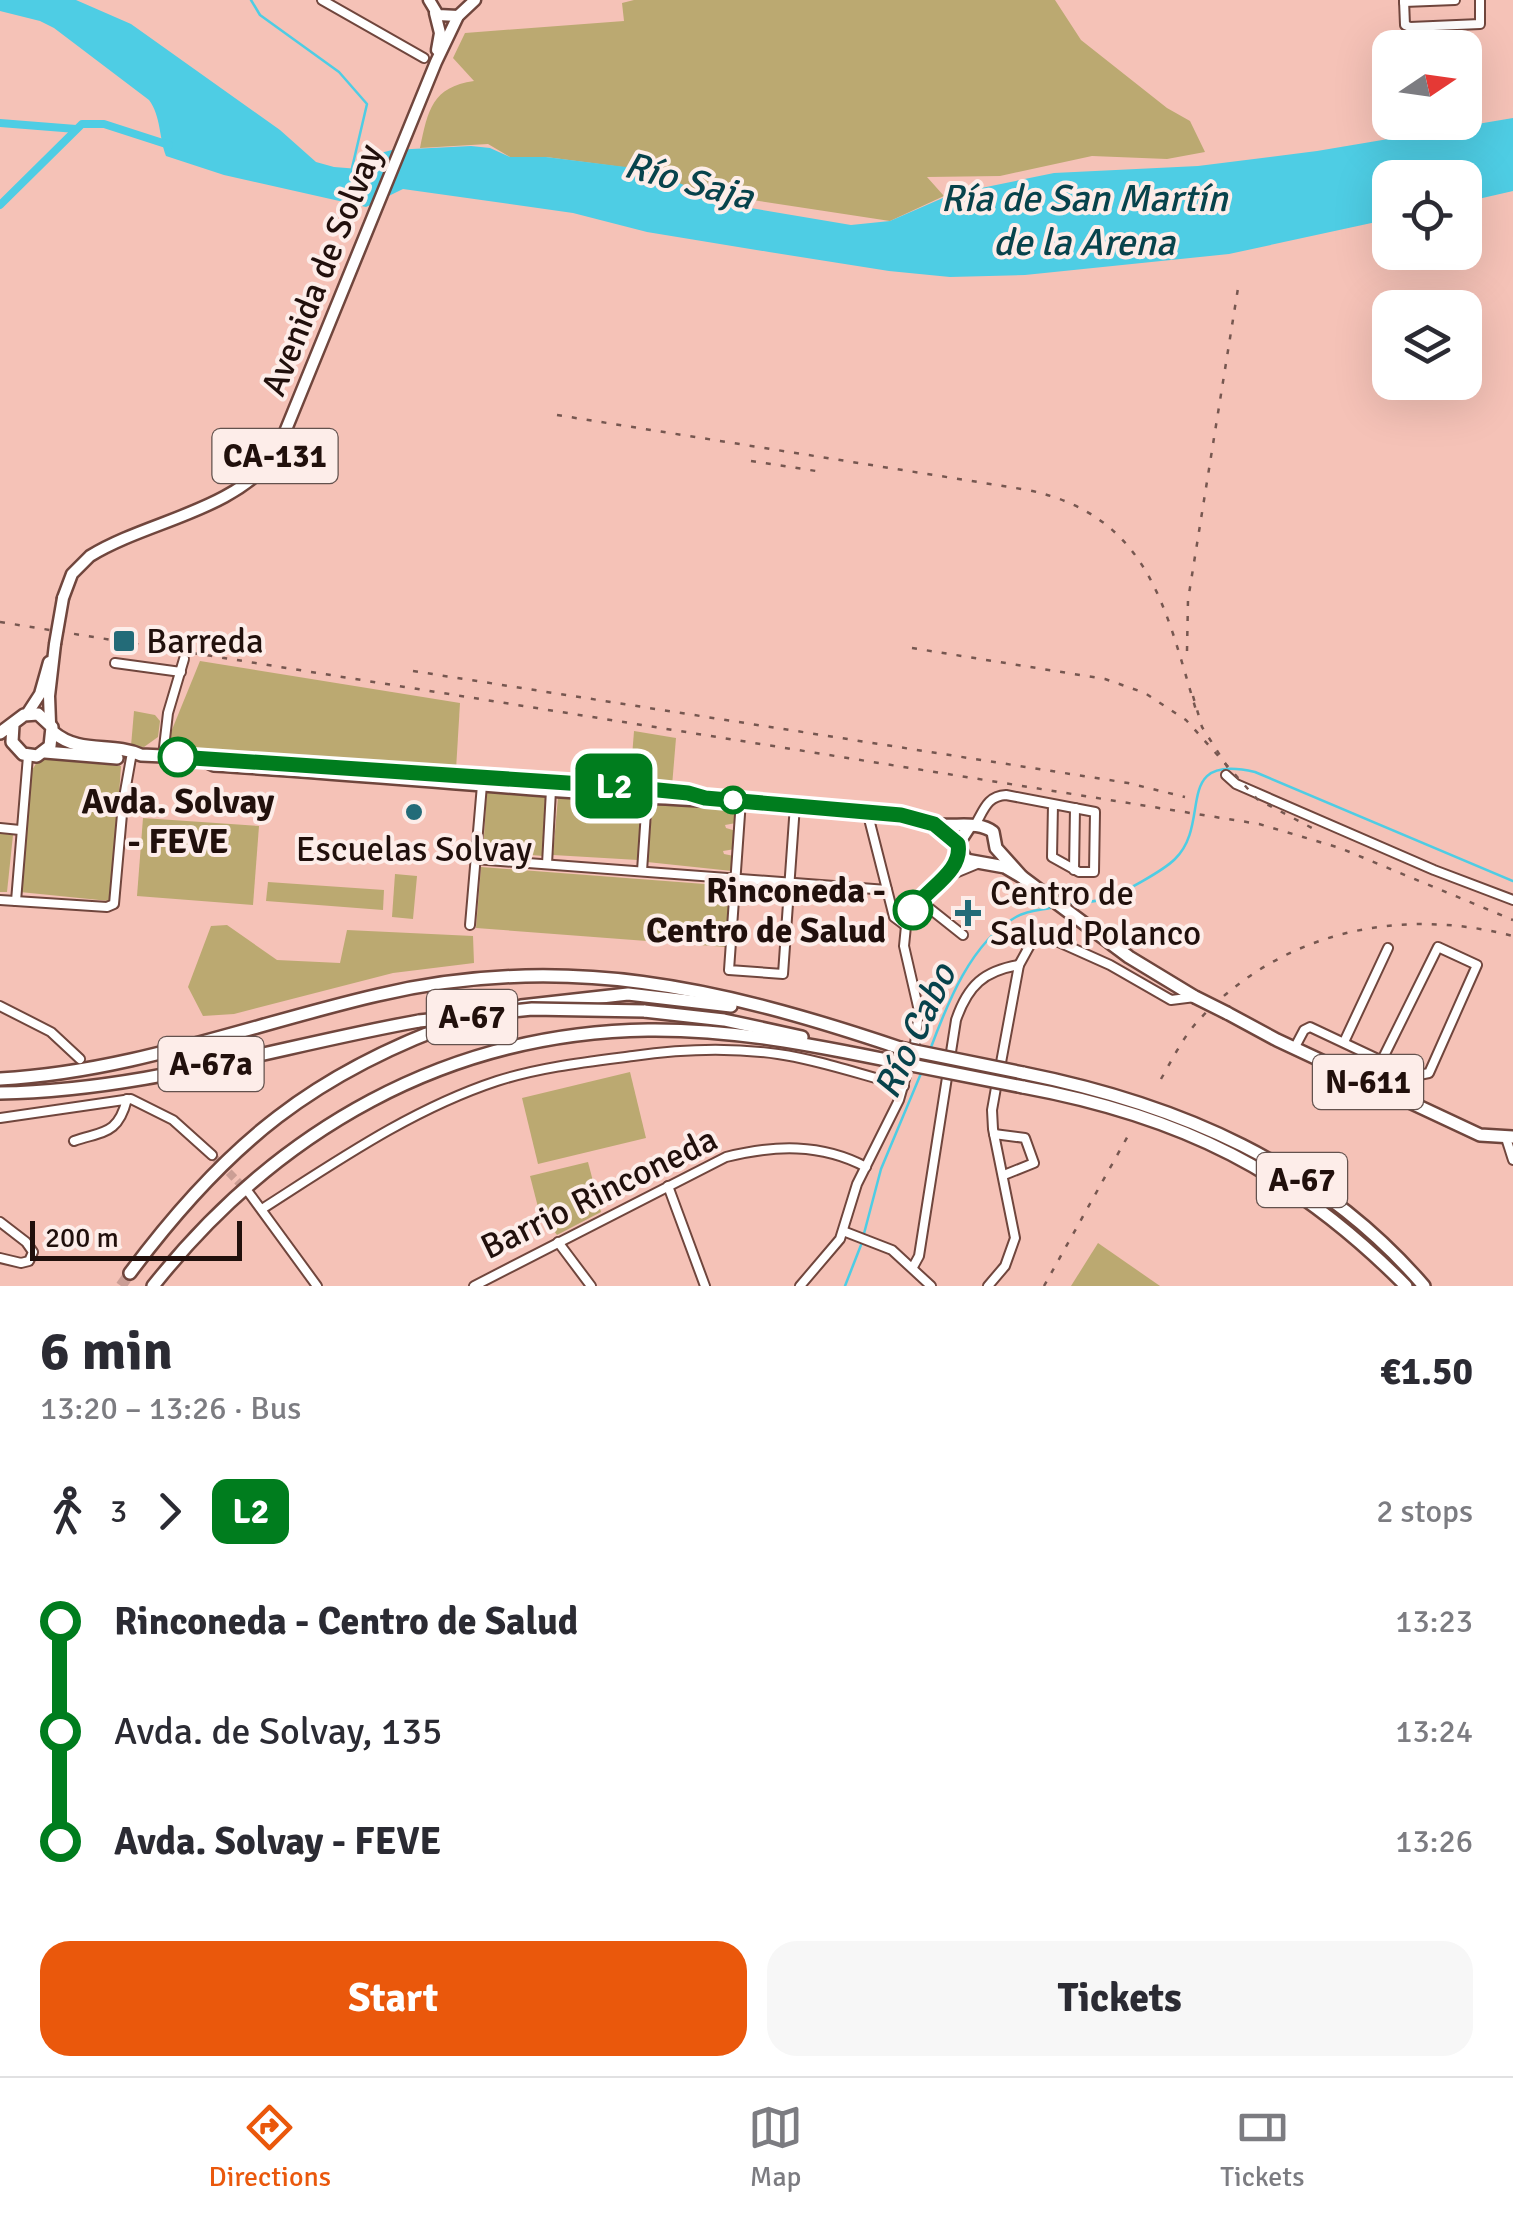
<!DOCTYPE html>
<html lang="en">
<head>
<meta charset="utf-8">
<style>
  body { margin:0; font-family:Signika,sans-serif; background:#f7f7f7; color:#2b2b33; height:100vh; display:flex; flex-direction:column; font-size:38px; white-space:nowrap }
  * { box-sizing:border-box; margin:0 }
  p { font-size:32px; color:#7c7c81 }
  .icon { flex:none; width:55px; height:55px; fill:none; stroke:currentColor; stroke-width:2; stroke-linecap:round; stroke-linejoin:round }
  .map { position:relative; height:1286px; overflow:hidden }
  .details { display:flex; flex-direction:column; background:#fff; flex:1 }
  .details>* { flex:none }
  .badge { padding:0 20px; border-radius:15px; font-size:35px; line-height:65px }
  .needle { width:65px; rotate:77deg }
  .fabs { position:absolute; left:1372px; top:30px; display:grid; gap:20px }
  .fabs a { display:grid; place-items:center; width:110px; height:110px; border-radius:20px; background:#fff; box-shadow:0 10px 40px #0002; font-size:50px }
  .scale { position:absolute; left:30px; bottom:25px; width:212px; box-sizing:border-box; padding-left:10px; border:5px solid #21100c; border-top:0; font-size:28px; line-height:35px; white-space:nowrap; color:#21100c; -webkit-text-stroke:8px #fdede9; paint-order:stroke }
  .map>.badge { position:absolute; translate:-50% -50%; box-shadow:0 0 0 5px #fff }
  .legs { display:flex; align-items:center; gap:15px; height:110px; padding:0 40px; font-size:32px }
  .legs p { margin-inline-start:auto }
  .overview { display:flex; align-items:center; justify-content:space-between; height:170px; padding:0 40px }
  h1 { font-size:55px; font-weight:700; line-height:75px }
  .primary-button { display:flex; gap:20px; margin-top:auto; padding:20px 40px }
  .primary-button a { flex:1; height:115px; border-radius:30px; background:#ea580c; color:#fff; font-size:40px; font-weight:700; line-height:115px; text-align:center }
  .primary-button a+a { background:#f7f7f7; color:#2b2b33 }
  ul { padding:0 40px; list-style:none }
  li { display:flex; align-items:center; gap:35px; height:110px; font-size:38px }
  li i { display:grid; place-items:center; width:15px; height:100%; margin:0 12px; background:currentColor }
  li i::after { content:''; width:25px; height:25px; margin:-12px; border:8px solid; border-radius:50%; background:#fff }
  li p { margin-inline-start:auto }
  li:first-child i { background:linear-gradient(#0000 50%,currentColor 0) }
  li:last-child i { background:linear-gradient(currentColor 50%,#0000 0) }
  .dock { display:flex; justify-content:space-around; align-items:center; height:140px; border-top:2px solid #e1e1e2; background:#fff; font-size:28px; color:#7c7c81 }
  .dock a { display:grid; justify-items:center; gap:5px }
  .dock .selected { color:#ea580c }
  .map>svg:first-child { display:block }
  .green { fill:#bba971 }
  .water { fill:#4ecde4 }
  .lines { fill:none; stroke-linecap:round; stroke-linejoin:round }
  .stream { stroke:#4ecde4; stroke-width:2.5 }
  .canal { stroke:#4ecde4; stroke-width:8 }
  .minor-tunnel { stroke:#cb9e95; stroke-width:8; stroke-dasharray:8 4; stroke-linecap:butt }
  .highway-tunnel { stroke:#cb9e95; stroke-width:11; stroke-dasharray:11 5.5; stroke-linecap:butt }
  .minor-casing { stroke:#70463d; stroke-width:12 }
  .major-casing { stroke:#70463d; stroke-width:15 }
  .highway-casing { stroke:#70463d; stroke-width:16 }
  .minor { stroke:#fff; stroke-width:8 }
  .major { stroke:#fff; stroke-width:10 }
  .highway { stroke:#fff; stroke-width:11 }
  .rail { stroke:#765750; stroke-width:2.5; stroke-dasharray:5 10; stroke-linecap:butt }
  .major-bridge-casing { stroke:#70463d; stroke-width:15; stroke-linecap:butt }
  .highway-bridge-casing { stroke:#70463d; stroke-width:16; stroke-linecap:butt }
  .major-bridge { stroke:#fff; stroke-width:10 }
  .highway-bridge { stroke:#fff; stroke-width:11 }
  .line-1-casing { stroke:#fff; stroke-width:22 }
  .line-1 { stroke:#007d1e; stroke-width:15 }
  .poi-dot { fill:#236b78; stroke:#fdede9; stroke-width:4 }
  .stop-1-dot { fill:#fff; stroke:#007d1e; stroke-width:5 }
  .labels { text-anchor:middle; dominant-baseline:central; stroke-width:8; stroke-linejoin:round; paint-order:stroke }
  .shield { fill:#fdede9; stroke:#63524e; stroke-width:2.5 }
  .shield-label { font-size:32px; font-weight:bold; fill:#21100c }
  .street-label { font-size:35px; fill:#21100c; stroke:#fdede9 }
  .poi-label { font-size:35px; fill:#21100c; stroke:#fdede9; text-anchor:start }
  .stop-label { font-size:35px; font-weight:bold; fill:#21100c; stroke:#fdede9 }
  .water-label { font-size:38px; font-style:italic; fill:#07434c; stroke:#fdede9 }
</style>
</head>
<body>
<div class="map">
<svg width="1513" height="1286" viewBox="0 0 1513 1286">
  <rect width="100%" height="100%" fill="#f5c2b7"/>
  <g class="green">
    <path d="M634 0H1055L1081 40 1167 108 1190 121 1205 152 1167 159 1092 156 1000 176 927 177 944 196 890 221 746 199 715 198 645 170 546 157H510L488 144 420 148C428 110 432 87 474 81L453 58 465 33 624 21 622 3Z"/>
    <polygon points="200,661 460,703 456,770 175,748 169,737"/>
    <polygon points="134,711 155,715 160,721 158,737 144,747 131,746"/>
    <polygon points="634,731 676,738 672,786 630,783"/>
    <polygon points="45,759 121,766 112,898 109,901 20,892 29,775 37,762"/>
    <polygon points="487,790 547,795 543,856 483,851"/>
    <polygon points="558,797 641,803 638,860 553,855"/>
    <polygon points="653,803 737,810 736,823 725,825 726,828 736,831 735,849 723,851 724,854 734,856 732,871 647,862"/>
    <polygon points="143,818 259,826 253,905 137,896"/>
    <polygon points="0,833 13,835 7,892 0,892"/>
    <polygon points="481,867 731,886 726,947 476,928"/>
    <polygon points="395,874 417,876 413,919 392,917"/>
    <polygon points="268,882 384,890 383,910 266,901"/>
    <polygon points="227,925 277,960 340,963 347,930 473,936 474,963 393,973 234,1014 203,1016 188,987 211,926"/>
    <polygon points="630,1072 646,1138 538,1164 522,1098"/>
    <polygon points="588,1162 601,1212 557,1235 539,1211 530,1176"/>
    <polygon points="1098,1243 1160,1286 1071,1286"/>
  </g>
  <path class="water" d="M0 0H76L131 24 280 130 316 162 334 167 359 169 369 156 392 150 471 146 490 148 510 157H546L642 169 739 206 851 225 890 221 952 194 1054 173 1198 166 1317 151 1513 118V191L1465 202V178H1390V219L1229 254 1025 275 950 277 889 271 769 252 647 232 573 213 403 189 366 207 224 175 166 156C159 138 161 116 149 100L54 28 40 21 0 11Z"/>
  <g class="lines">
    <g class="stream">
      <polyline points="251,0 260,15 339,72 367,104 352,168"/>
      <path d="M1068 905C1081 903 1095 902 1107 898 1122 894 1164 870 1175 859 1213 822 1171 753 1255 772L1513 881"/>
      <path d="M930 1050C947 1004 971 942 1016 917 1028 910 1043 910 1055 907"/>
      <polyline points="845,1286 861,1245 881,1169 922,1071"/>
    </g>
    <g class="canal">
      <polyline points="0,123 76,129"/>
      <polyline points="0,205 82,124 104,124 169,145"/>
    </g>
    <polyline class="minor-tunnel" points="212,1155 247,1191"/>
    <polyline class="highway-tunnel" points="121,1286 130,1273"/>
    <defs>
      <g id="minor">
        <polyline points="322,0 424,58"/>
        <polyline points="1404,0 1405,25 1410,27 1480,24 1480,0"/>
        <polyline points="1404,2 1455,0"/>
        <polyline points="115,663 181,672"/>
        <polyline points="163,756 168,713 184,659"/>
        <polyline points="1226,775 1236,784 1434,870 1513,900"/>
        <polyline points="741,800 729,970 783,974 795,805"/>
        <polyline points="867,811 894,917 906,926"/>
        <path d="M975 825C984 810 987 796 1006 795L1095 812 1094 872H1079L1052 857 1053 804"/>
        <polyline points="0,828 20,830"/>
        <polyline points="475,859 887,890"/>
        <polyline points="547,864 551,790"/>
        <polyline points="1074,870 1075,808"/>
        <polyline points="642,871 647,797"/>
        <polyline points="948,876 977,864"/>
        <polyline points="0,900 107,907 114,904 123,803 131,758"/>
        <polyline points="919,900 963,935"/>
        <polyline points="16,901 28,756"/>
        <polyline points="470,925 482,785"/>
        <polyline points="0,1006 51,1032 80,1059"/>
        <polyline points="1344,1042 1388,948"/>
        <polyline points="1295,1047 1304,1030 1310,1027 1414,1076 1429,1073 1477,965 1438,947 1382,1060"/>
        <polyline points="1000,1068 1019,965 1036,934 1043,935 1110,965 1171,1000 1195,997"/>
        <polyline points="0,1118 131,1099 173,1120 212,1155"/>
        <polyline points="994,1134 1025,1138 1034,1163 1004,1175"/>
        <polyline points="1506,1138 1513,1160"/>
        <path d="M74 1141C103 1131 118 1135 127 1099"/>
        <polyline points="668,1186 705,1286"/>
        <polyline points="249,1193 317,1286"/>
        <path d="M262 1209C337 1161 412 1109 497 1081 541 1067 587 1062 633 1056 681 1049 729 1047 778 1054 820 1060 862 1075 904 1086"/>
        <polyline points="0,1222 26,1242 33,1252 29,1261 21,1263 0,1258"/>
        <polyline points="843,1231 892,1250 931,1286"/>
        <polyline points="558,1242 591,1286"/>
        <path d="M913 1267 919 1256 956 1020C968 985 984 971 1019 965"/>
        <path d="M474 1286 726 1157C774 1145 821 1143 866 1167"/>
        <polyline points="800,1286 840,1239 857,1184 899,1100 915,1044 919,1011 904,946 906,926 919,900 952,869 959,851"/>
        <polyline points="988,1286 1005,1266 1015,1238 993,1129 992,1110 997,1082"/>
      </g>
      <g id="major">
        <polyline points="429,0 438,15 458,16"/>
        <polyline points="435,13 440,33 437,50"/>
        <path d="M63 598 72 574 90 556C149 520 233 512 276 454L436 62 458 16 475 0"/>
        <polyline points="27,714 40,694 49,662"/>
        <polyline points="50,723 49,696 55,644"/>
      </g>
      <g id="highway">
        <path d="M53 732C80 755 112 742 141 755L209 758"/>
        <polyline points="0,733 24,715 38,714 52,727 50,746 37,756 23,754 12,742 13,725"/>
        <polyline points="45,752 117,758"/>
        <path d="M201 759 214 765C359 774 503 788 647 797 744 803 840 803 934 824 953 828 978 820 993 832L996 848 1022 877"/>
        <polyline points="247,760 388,770"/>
        <polyline points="561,783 672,791"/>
        <polyline points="969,827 958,844 966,860 1005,867 1022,877 1129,957 1195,997"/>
        <polyline points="521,1006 628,994 731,1006"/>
        <polyline points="644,1011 724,1020 802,1037"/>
        <polyline points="1227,1013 1277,1040 1480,1135 1513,1137"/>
        <path d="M1023 1073C1178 1104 1319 1164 1424 1286"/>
        <path d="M0 1079C131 1072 252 1024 378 995 565 951 722 988 900 1048"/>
        <path d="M1023 1087C1181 1116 1292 1171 1406 1286"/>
        <path d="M0 1093C142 1091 280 1046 419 1021"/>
        <path d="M130 1273C226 1144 315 1071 469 1018"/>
        <path d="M153 1286C277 1130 446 1033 648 1030 732 1029 814 1045 896 1062"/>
      </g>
    </defs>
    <use href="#minor" class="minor-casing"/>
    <use href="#major" class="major-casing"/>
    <use href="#highway" class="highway-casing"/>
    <use href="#minor" class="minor"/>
    <use href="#major" class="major"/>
    <use href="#highway" class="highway"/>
    <g class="rail">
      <path d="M557 415 1028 490C1149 516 1165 607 1196 710"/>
      <polyline points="751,461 816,471"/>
      <polyline points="0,622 1259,824 1340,848 1513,920"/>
      <polyline points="912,648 1105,679 1145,693 1186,720 1257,799 1312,828"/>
      <polyline points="1187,651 1188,600 1239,282"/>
      <polyline points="413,671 1128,783 1185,797"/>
      <polyline points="1193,696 1202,727 1230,771"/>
      <path d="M1161 1079C1172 1060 1183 1037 1198 1021 1280 932 1398 906 1513 936"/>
      <polyline points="1044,1286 1129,1134"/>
    </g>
    <defs>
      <polyline id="major-bridge" points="55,644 63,598"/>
      <g id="highway-bridge">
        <polyline points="1195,997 1227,1013"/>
        <polyline points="419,1021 532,1009 644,1011"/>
        <polyline points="900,1048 1023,1073"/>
        <polyline points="896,1062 1023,1087"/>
      </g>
    </defs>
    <use href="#major-bridge" class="major-bridge-casing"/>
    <use href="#highway-bridge" class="highway-bridge-casing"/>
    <use href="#major-bridge" class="major-bridge"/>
    <use href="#highway-bridge" class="highway-bridge"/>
  </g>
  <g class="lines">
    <defs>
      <path id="line-1" d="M178 757 628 787 688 793 705 798 901 815 934 824 958 844C963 872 927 888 913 910"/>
    </defs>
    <use href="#line-1" class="line-1-casing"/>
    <use href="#line-1" class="line-1"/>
  </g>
  <g class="poi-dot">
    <rect x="112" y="629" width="24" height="24" rx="5"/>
    <circle cx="414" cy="812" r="10"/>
    <path d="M963 898h10v10h10v10h-10v10h-10v-10h-10v-10h10z"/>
  </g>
  <g class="stop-1-dot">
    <circle cx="178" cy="757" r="18"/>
    <circle cx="733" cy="800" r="12"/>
    <circle cx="913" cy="910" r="18"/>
  </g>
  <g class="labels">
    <g class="shield">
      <rect x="212.5" y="429" width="125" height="54" rx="8"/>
      <rect x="427" y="990" width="90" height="54" rx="8"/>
      <rect x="158.5" y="1037" width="105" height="54" rx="8"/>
      <rect x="1313" y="1055" width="110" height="54" rx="8"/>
      <rect x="1257" y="1153" width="90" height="54" rx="8"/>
    </g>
    <g class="shield-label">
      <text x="275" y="456">CA-131</text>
      <text x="472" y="1017">A-67</text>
      <text x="211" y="1064">A-67a</text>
      <text x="1368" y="1082">N-611</text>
      <text x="1302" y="1180">A-67</text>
    </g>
    <g class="street-label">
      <text transform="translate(322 270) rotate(-68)">Avenida de Solvay</text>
      <text transform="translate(599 1193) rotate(-26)">Barrio Rinconeda</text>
    </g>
    <g class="poi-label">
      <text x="146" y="641">Barreda</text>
      <text x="414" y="849" text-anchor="middle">Escuelas Solvay</text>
      <text x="990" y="893">Centro de<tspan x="990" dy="40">Salud Polanco</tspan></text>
    </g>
    <g class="stop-label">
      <text x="178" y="801">Avda. Solvay<tspan x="178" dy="40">- FEVE</tspan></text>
      <text x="886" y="890" text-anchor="end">Rinconeda -<tspan x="886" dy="40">Centro de Salud</tspan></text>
    </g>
    <g class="water-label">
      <text transform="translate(689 181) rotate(15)">Río Saja</text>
      <text x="1084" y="198">Ría de San Martín<tspan x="1084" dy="44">de la Arena</tspan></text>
      <text transform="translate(915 1031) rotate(-65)">Río Cabo</text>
    </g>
  </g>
</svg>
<div class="fabs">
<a><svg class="needle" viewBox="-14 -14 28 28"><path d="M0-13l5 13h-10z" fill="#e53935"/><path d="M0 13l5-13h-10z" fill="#7c7c81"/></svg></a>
<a><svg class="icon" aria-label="locate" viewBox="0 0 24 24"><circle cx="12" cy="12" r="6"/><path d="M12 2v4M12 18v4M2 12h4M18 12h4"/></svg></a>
<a><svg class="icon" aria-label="layers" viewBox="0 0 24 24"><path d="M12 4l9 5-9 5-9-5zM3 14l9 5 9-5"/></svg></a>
</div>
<div class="scale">200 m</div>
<b class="badge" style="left:614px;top:786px;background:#007d1e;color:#fff">L2</b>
</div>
<section class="details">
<div class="overview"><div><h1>6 min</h1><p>13:20 – 13:26 · Bus</p></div><b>€1.50</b></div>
<div class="legs"><svg class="icon" aria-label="walk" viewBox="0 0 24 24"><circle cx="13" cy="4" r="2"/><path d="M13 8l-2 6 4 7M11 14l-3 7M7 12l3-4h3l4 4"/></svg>3<svg class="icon" aria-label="forward" viewBox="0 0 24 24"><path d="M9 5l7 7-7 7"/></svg><b class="badge" style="background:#007d1e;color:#fff">L2</b><p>2 stops</p></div>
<ul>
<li><i style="color:#007d1e"></i><b>Rinconeda - Centro de Salud</b><p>13:23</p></li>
<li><i style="color:#007d1e"></i><span>Avda. de Solvay, 135</span><p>13:24</p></li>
<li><i style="color:#007d1e"></i><b>Avda. Solvay - FEVE</b><p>13:26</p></li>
</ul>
<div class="primary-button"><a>Start</a><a>Tickets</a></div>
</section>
<nav class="dock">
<a class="selected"><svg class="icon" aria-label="directions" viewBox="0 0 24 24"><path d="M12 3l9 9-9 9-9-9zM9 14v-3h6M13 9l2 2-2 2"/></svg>Directions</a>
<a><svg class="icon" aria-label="map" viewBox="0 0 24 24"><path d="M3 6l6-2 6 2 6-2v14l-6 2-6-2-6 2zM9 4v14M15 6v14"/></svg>Map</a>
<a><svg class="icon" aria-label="tickets" viewBox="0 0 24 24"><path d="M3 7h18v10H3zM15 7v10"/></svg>Tickets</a>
</nav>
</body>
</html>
